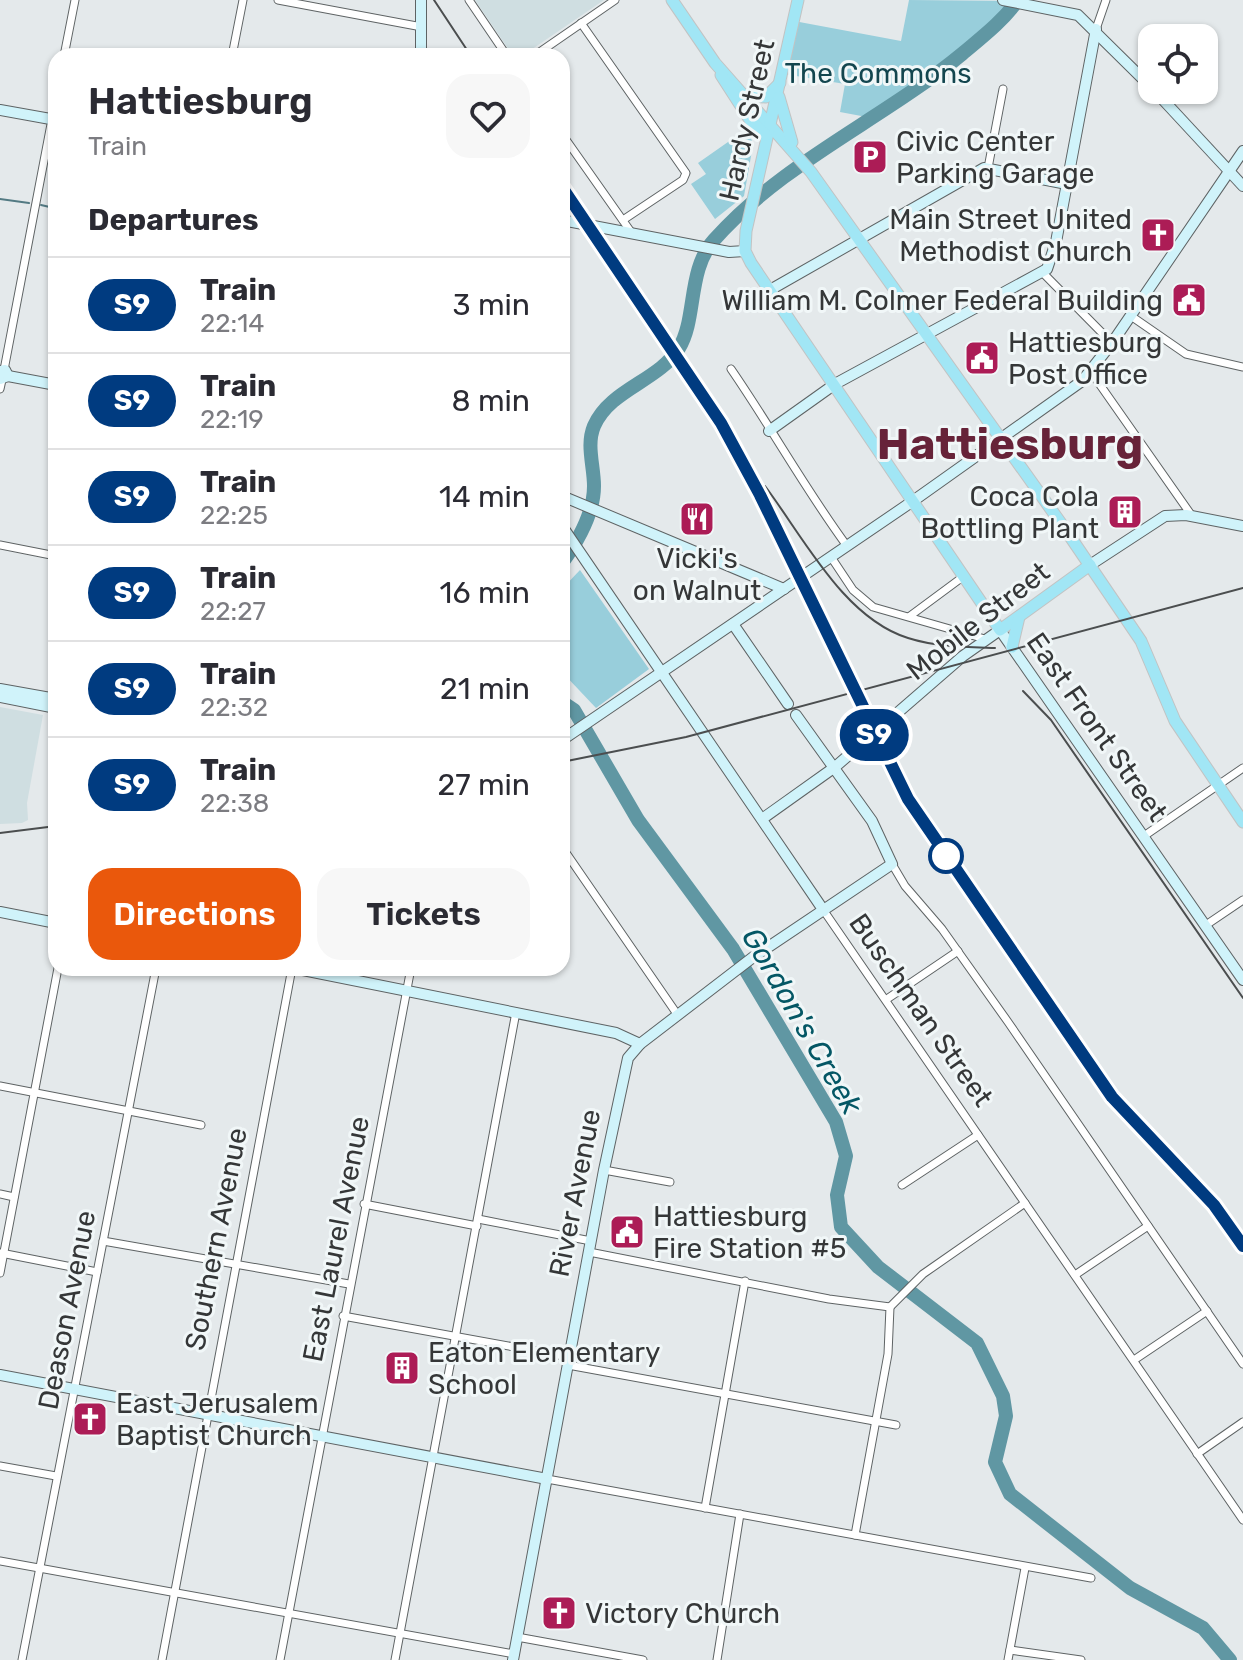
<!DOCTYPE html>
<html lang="en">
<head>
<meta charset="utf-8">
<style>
  body { margin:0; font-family:Rubik,sans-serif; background:#f7f7f7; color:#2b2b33; height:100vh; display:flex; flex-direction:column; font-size:30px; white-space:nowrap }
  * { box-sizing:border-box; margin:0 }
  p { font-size:26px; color:#7c7c81 }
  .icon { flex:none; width:44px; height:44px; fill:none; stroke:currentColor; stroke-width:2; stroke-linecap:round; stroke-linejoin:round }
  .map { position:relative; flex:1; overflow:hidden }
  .drawer { position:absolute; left:48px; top:48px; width:522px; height:928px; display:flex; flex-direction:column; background:#fff; border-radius:24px; box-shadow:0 2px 6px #0004 }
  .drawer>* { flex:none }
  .badge { padding:0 16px; border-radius:26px; font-size:28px; line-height:52px }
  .controls { position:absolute; left:1138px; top:24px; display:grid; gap:16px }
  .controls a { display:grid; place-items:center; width:80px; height:80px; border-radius:16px; background:#fff; box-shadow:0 2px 6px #0004; font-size:40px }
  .map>.badge { position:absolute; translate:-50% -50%; box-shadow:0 0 0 4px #fff }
  h2 { padding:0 40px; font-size:30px; line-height:72px }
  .round { display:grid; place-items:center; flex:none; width:84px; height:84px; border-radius:24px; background:#f7f7f7 }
  .overview { display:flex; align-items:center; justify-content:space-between; height:136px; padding:0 40px }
  h1 { font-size:38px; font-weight:600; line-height:60px }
  .button { display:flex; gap:16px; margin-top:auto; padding:16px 40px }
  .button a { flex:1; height:92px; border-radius:24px; background:#ea580c; color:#fff; font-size:32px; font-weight:600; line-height:92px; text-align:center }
  .button a+a { background:#f7f7f7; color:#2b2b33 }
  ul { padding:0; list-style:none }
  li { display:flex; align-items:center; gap:24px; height:96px; padding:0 40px; border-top:2px solid #e1e1e2 }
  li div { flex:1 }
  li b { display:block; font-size:30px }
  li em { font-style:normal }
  li .badge { min-width:88px; font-weight:700; text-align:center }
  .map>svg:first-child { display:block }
  .built { fill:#cfdee1 }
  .green { fill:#98cedb }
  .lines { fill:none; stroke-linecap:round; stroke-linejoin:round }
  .stream { stroke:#537a83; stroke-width:2 }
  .river { stroke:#6097a3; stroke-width:14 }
  .street-casing { stroke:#5e6364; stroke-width:9 }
  .secondary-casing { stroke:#5e6364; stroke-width:12 }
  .primary-casing { stroke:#c2c3c3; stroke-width:13 }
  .street { stroke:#fff; stroke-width:7 }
  .secondary { stroke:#d0f3fa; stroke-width:10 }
  .primary { stroke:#a1e6f5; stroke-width:11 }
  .rail { stroke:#4b4e4f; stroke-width:2 }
  .line-casing { stroke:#fff; stroke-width:18 }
  .line { stroke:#003b80; stroke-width:12 }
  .stop-dot { fill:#fff; stroke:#003b80; stroke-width:4 }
  .labels { text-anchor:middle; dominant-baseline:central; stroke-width:6; stroke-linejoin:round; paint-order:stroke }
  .park-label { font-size:28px; fill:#13464f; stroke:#f1f7f8 }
  .street-label { font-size:28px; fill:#353738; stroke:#f1f7f8 }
  .poi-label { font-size:28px; fill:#353738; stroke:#f1f7f8; text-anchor:start }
  .water-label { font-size:30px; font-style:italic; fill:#045765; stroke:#f1f7f8 }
  .town-label { font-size:44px; font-weight:bold; fill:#672339; stroke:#f1f7f8 }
</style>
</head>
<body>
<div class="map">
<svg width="1243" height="1660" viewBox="0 0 1243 1660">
  <rect width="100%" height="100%" fill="#e4e9eb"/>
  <g class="built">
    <polygon points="475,0 604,0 522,56 513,56"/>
    <polygon points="0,707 43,715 27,803 28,820 22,823 0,824"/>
  </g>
  <g class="green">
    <path d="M909 0 1017 1C981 50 922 84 872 118L840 112 845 84 784 74 794 21 901 41Z"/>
    <polygon points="748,128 753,145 744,196 715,219 691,184 706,174 698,163"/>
    <polygon points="580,570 649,669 596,708 562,672 562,589"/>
  </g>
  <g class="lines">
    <g class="stream">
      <polyline points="0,199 29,203"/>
      <polyline points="41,205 54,208"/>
    </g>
    <g class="river">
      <path d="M562 563C578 541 594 514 594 486 594 466 586 445 594 426 610 389 659 381 679 348 697 319 687 270 714 240 783 162 882 120 962 54 982 37 1002 22 1018 0"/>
      <polyline points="562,702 574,710 638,820 733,949 836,1122 846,1156 837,1195 841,1227 878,1267 977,1343 1003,1396 1006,1416 995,1462 1010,1494 1130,1588 1203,1628 1230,1660"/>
    </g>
    <defs>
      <g id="street">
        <polyline points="278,0 422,27"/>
        <polyline points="469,0 507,56"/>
        <polyline points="581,23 686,173 683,180 623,220"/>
        <polyline points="1096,29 1106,0"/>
        <polyline points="64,56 75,0"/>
        <polyline points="232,56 243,0"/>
        <polyline points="534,56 615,0"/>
        <polyline points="562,134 631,232"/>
        <polyline points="988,168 1003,89"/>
        <polyline points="1043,273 1112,343"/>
        <polyline points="1131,316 1186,354 1243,367"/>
        <path d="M731 369C771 427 805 489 847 546"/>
        <polyline points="4,370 56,98"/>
        <polyline points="1091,372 1192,516"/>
        <polyline points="0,389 2,380"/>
        <polyline points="0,545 56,556"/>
        <polyline points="831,557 853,590 873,607 985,639"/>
        <polyline points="910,616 964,576"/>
        <polyline points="1144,836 1243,768"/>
        <polyline points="562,847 677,1014"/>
        <polyline points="892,864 905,886 942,929 1008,1022 1243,1364"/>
        <polyline points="824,911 1243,1520"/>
        <polyline points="1206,925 1243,900"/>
        <polyline points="887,999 958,951"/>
        <polyline points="0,1086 201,1125"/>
        <polyline points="604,1170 670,1182"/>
        <polyline points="902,1185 978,1135"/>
        <polyline points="0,1194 14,1197"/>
        <polyline points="364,1204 477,1226"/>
        <polyline points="478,1219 591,1241"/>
        <polyline points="103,1241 349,1284"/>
        <polyline points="589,1252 829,1299 890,1307 923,1274 1025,1203"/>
        <polyline points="1,1253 97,1272"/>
        <polyline points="0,1273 58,968"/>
        <polyline points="1075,1275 1148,1226"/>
        <polyline points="343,1316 569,1357"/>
        <polyline points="1134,1360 1207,1311"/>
        <polyline points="568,1365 896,1425"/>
        <polyline points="1197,1454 1243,1422"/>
        <polyline points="0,1466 56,1476"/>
        <polyline points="547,1479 1091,1578"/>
        <polyline points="705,1508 745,1281"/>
        <polyline points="855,1535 888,1354 890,1307"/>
        <polyline points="0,1561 514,1654"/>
        <polyline points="517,1637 643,1660"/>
        <polyline points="1010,1650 1081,1660"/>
        <polyline points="22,1660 156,968"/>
        <polyline points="162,1660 292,968"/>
        <polyline points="280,1660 411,968"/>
        <polyline points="395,1660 516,1012"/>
        <polyline points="717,1660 740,1514"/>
        <polyline points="1008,1660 1025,1568"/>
      </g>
      <g id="secondary">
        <polyline points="421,0 421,56"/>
        <polyline points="1003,0 1078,15 1152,88"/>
        <polyline points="1154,90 1243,186"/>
        <polyline points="0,110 56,120"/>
        <polyline points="562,220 729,252 745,251"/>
        <polyline points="770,290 984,168 1067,184"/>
        <polyline points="0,371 5,370 8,376 0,379"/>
        <polyline points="8,376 56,385"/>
        <polyline points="769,431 835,384 1047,269 1056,242 1096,29"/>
        <polyline points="562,496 784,589"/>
        <polyline points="562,526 824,911"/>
        <polyline points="1090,565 1165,516 1186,515 1243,526"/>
        <polyline points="733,624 788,704"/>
        <polyline points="0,689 56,699"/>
        <polyline points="0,697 56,708"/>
        <polyline points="562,740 913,501 1082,381 1112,343 1243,151"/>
        <polyline points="762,819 835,767 963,656 1000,630 1243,980"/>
        <polyline points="0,912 56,923"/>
        <polyline points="293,968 616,1033 640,1044"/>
        <polyline points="0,1375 547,1479"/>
        <polyline points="513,1660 604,1170 628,1058 640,1044 752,958 892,864 872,821 796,715"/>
      </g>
      <g id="primary">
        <polyline points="672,0 715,63 811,172 1065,529 1141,641 1175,721 1243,822"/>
        <polyline points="798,0 746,231 745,251 751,263 1000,630 1090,565"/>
        <polyline points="721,75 750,120 766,135"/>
        <polyline points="748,96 766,97 780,83"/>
        <polyline points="779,97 792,142"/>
        <polyline points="1012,647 1019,617"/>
      </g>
    </defs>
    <use href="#street" class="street-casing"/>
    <use href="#secondary" class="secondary-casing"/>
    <use href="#primary" class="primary-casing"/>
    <use href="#street" class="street"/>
    <use href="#secondary" class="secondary"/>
    <use href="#primary" class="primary"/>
    <g class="rail">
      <polyline points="434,0 471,56"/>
      <polyline points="562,187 721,423 760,495 908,799 1112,1097 1243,1235"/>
      <path d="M765 486C804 538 844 618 908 638 936 647 966 647 995 648"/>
      <polyline points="1023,691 1051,720 1243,998"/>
      <polyline points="562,762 686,737 1243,588"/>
      <polyline points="0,833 56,826"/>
    </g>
  </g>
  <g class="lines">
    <defs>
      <polyline id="line" points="562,187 721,423 760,495 908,799 1112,1097 1214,1205 1243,1246"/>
    </defs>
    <use href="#line" class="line-casing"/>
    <use href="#line" class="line"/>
  </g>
  <defs>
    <symbol id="parking-square" viewBox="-11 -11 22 22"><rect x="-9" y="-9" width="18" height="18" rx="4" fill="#ac1c56" stroke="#f1f7f8"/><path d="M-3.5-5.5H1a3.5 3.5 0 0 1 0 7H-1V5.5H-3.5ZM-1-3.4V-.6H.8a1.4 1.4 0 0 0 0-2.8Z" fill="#fff"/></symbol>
    <symbol id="church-square" viewBox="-11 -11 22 22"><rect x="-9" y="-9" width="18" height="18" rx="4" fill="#ac1c56" stroke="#f1f7f8"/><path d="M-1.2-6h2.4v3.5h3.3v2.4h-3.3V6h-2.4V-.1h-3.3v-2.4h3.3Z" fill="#fff"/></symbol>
    <symbol id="civic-square" viewBox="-11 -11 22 22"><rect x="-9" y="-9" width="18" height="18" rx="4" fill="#ac1c56" stroke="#f1f7f8"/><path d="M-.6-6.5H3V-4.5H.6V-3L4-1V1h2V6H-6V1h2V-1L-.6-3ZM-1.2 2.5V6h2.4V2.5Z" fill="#fff"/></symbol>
    <symbol id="building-square" viewBox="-11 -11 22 22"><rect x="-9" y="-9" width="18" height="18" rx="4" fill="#ac1c56" stroke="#f1f7f8"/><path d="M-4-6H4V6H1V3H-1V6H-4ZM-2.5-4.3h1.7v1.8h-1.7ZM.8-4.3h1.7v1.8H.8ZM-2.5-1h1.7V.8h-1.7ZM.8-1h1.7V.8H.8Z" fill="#fff"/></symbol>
    <symbol id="restaurant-square" viewBox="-11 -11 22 22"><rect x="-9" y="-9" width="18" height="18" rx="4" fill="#ac1c56" stroke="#f1f7f8"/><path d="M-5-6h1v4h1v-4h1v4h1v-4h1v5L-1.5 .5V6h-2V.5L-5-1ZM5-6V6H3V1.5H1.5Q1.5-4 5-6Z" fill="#fff"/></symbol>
  </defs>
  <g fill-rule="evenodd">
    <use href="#parking-square" x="850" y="137" width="40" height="40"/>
    <use href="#church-square" x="1138" y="215" width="40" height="40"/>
    <use href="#civic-square" x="1169" y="280" width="40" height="40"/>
    <use href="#civic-square" x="962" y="338" width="40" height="40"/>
    <use href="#building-square" x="1105" y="492" width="40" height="40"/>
    <use href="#restaurant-square" x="677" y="499" width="40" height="40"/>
    <use href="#civic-square" x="607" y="1212" width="40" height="40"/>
    <use href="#building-square" x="382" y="1348" width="40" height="40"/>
    <use href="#church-square" x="70" y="1399" width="40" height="40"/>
    <use href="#church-square" x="539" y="1593" width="40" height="40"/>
  </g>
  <circle class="stop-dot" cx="946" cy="856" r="16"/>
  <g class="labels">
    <g class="park-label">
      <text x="878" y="73">The Commons</text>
    </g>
    <g class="street-label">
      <text transform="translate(747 120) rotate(-77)">Hardy Street</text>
      <text transform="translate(978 621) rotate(-38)">Mobile Street</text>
      <text transform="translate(1097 727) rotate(55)">East Front Street</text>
      <text transform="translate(921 1010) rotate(55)">Buschman Street</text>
      <text transform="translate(575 1193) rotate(-79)">River Avenue</text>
      <text transform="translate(216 1239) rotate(-79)">Southern Avenue</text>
      <text transform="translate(336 1239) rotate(-79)">East Laurel Avenue</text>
      <text transform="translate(67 1310) rotate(-79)">Deason Avenue</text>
    </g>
    <g class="poi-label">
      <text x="896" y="141">Civic Center<tspan x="896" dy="32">Parking Garage</tspan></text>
      <text x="1132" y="219" text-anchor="end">Main Street United<tspan x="1132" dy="32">Methodist Church</tspan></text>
      <text x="1163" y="300" text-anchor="end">William M. Colmer Federal Building</text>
      <text x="1008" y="342">Hattiesburg<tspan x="1008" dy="32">Post Office</tspan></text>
      <text x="1099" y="496" text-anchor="end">Coca Cola<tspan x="1099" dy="32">Bottling Plant</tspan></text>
      <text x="697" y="558" text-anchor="middle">Vicki's<tspan x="697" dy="32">on Walnut</tspan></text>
      <text x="653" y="1216">Hattiesburg<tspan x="653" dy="32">Fire Station #5</tspan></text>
      <text x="428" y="1352">Eaton Elementary<tspan x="428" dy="32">School</tspan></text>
      <text x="116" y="1403">East Jerusalem<tspan x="116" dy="32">Baptist Church</tspan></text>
      <text x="585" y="1613">Victory Church</text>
    </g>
    <g class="water-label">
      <text transform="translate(802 1021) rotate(60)">Gordon's Creek</text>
    </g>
    <g class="town-label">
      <text x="1010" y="444">Hattiesburg</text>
    </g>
  </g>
</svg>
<div class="controls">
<a><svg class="icon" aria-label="locate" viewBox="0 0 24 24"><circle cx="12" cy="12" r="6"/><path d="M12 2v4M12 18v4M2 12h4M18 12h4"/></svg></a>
</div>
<b class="badge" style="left:874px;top:735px;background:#003b80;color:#fff">S9</b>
<section class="drawer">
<div class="overview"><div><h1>Hattiesburg</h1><p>Train</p></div><a class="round"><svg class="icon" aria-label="heart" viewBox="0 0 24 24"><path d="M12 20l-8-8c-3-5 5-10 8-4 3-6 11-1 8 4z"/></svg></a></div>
<h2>Departures</h2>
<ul>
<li><span class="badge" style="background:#003b80;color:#fff">S9</span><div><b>Train</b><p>22:14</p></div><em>3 min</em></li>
<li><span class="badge" style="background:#003b80;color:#fff">S9</span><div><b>Train</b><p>22:19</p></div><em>8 min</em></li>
<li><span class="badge" style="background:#003b80;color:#fff">S9</span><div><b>Train</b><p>22:25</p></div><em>14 min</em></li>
<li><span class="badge" style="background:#003b80;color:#fff">S9</span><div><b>Train</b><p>22:27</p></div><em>16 min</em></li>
<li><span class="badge" style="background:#003b80;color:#fff">S9</span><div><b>Train</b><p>22:32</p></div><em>21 min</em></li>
<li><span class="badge" style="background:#003b80;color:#fff">S9</span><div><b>Train</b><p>22:38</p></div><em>27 min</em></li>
</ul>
<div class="button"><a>Directions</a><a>Tickets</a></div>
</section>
</div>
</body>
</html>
